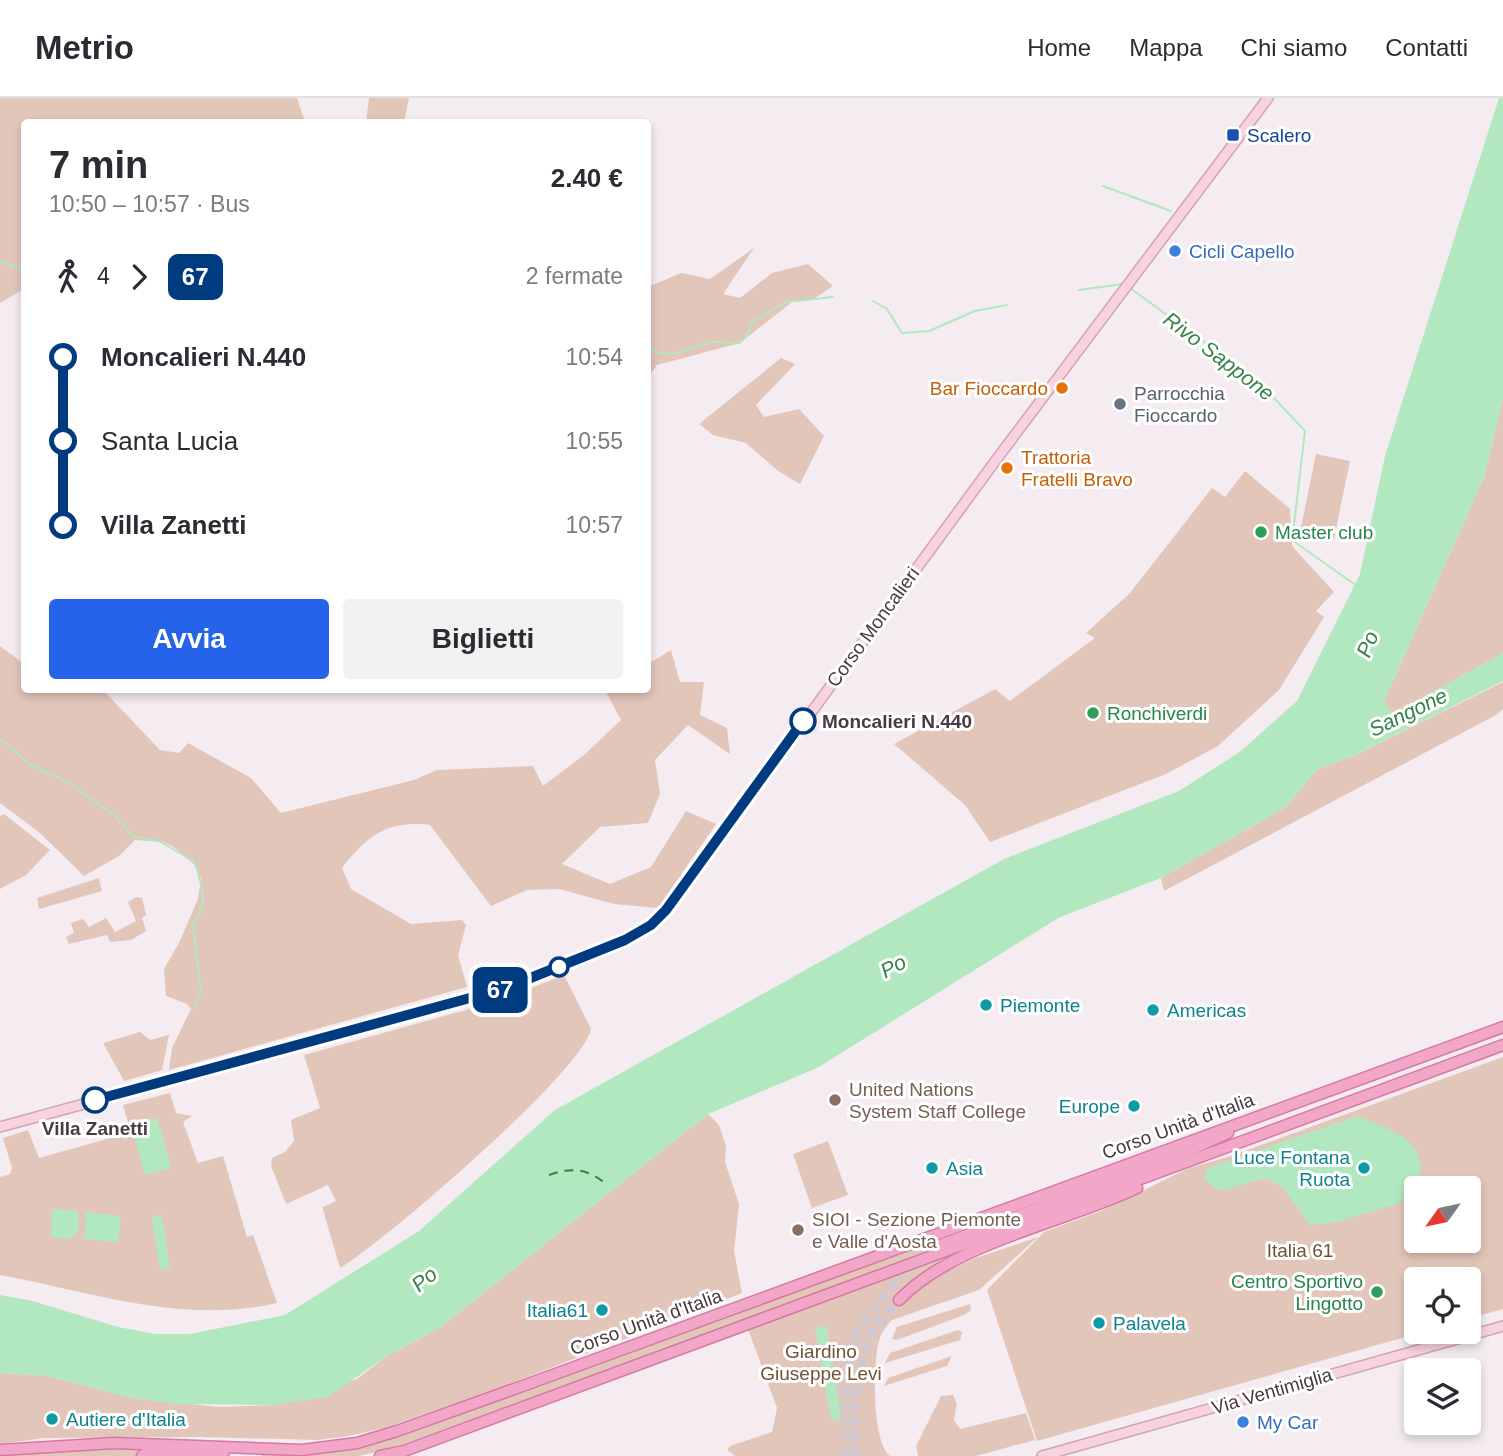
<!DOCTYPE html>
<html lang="it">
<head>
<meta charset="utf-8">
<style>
  body { margin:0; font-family:Helvetica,sans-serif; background:#f2f2f3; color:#2b2b33; height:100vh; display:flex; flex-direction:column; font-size:26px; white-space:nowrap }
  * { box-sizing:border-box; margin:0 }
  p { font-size:23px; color:#7c7c81 }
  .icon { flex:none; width:38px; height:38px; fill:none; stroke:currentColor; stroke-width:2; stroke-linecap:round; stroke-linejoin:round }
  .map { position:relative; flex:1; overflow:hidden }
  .panel { position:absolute; left:21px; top:21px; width:630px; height:574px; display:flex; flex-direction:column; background:#fff; border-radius:7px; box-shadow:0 4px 10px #0003 }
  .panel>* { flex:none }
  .badge { padding:0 14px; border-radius:10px; font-size:24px; line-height:46px }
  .needle { width:46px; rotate:237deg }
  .tools { position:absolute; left:1404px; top:1078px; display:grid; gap:14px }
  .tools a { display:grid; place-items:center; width:77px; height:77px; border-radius:7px; background:#fff; box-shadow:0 4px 10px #0003; font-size:35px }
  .map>.badge { position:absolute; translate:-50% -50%; box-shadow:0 0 0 4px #fff }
  .legs { display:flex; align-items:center; gap:10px; height:77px; padding:0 28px; font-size:23px }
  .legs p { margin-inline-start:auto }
  .overview { display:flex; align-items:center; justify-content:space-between; height:119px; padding:0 28px }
  h1 { font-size:38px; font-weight:700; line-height:52px }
  .button { display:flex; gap:14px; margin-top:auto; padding:14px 28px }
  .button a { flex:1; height:80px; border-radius:7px; background:#2563eb; color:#fff; font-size:28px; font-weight:700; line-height:80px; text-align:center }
  .button a+a { background:#f2f2f3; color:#2b2b33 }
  ul { padding:0 28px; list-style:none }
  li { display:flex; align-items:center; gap:24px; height:84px; font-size:26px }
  li i { display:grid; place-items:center; width:10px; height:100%; margin:0 9px; background:currentColor }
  li i::after { content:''; width:18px; height:18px; margin:-9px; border:5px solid; border-radius:50%; background:#fff }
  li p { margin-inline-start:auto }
  li:first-child i { background:linear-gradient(#0000 50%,currentColor 0) }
  li:last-child i { background:linear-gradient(currentColor 50%,#0000 0) }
  header { display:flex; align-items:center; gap:42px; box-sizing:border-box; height:98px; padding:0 35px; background:#fff; border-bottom:2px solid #e1e1e2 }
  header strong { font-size:33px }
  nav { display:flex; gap:38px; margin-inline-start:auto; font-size:24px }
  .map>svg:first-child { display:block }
  .green { fill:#e3c6ba; fill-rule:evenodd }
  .water { fill:#b1e8bf }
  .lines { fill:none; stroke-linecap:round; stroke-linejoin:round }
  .stream { stroke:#b1e8bf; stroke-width:2 }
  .ferry { stroke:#348248; stroke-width:2; stroke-dasharray:9 7; stroke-linecap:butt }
  .primary-tunnel { stroke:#d2c8cd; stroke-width:10; stroke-dasharray:10 5; stroke-linecap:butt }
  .secondary-casing { stroke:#d1a3b7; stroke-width:12 }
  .primary-casing { stroke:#d678a3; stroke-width:13 }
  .secondary { stroke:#f9d2e1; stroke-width:9 }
  .primary { stroke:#f2a7c8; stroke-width:10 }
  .line-1-casing { stroke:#fff; stroke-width:16 }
  .line-1 { stroke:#003b80; stroke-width:10 }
  .transit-dot { fill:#1a4fb4; stroke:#fff; stroke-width:2.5 }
  .shop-dot { fill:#3f7fe0; stroke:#fff; stroke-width:2.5 }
  .food-dot { fill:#e8710a; stroke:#fff; stroke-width:2.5 }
  .worship-dot { fill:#6b7280; stroke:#fff; stroke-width:2.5 }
  .leisure-dot { fill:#2e9e5b; stroke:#fff; stroke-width:2.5 }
  .stop-1-dot { fill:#fff; stroke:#003b80; stroke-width:3.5 }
  .culture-dot { fill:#0f9aa8; stroke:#fff; stroke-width:2.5 }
  .education-dot { fill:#8d6e63; stroke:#fff; stroke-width:2.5 }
  .labels { text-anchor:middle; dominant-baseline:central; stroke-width:6; stroke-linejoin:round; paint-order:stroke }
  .transit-label { font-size:19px; fill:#164399; stroke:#fff; text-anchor:start }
  .shop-label { font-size:19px; fill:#366cbe; stroke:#fff; text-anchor:start }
  .food-label { font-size:19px; fill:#c56008; stroke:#fff; text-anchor:end }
  .worship-label { font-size:19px; fill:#5b616d; stroke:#fff; text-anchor:start }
  .leisure-label { font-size:19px; fill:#27864d; stroke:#fff; text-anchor:start }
  .street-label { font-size:19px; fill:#483a42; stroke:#fff }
  .stop-label { font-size:19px; font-weight:bold; fill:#483a42; stroke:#fff; text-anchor:start }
  .culture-label { font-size:19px; fill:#0d838f; stroke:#fff; text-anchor:start }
  .education-label { font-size:19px; fill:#785e54; stroke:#fff; text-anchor:start }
  .park-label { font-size:19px; fill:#735134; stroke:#fff }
  .water-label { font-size:21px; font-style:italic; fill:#348248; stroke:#fff }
</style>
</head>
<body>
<header>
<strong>Metrio</strong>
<nav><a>Home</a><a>Mappa</a><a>Chi siamo</a><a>Contatti</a></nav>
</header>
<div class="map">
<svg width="1503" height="1358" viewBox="0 0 1503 1358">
  <rect width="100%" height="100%" fill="#f4ecf0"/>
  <g class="green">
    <polygon points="0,0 297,0 305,24 24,24 24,191 0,205"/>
    <polygon points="369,0 409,0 404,24 366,24"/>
    <polygon points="754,150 723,196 740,200 772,175 808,166 833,188 812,202 792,204 740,245 657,267 648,279 648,189 681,175 710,181"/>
    <polygon points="781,260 795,266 756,307 764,319 799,311 824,338 800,386 778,373 746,345 713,337 699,326"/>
    <polygon points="1503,300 1503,555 1392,617 1384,603 1484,379"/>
    <polygon points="1316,356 1350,363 1334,441 1300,434"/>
    <polygon points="1245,373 1290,411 1292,448 1334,494 1316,513 1324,519 1279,592 1218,648 1166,676 990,744 965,707 894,646 995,591 1010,603 1095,540 1086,535 1130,495 1212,390 1225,399"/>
    <path d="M0 548 24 566V592H103L160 652 179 655 188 645 251 680 281 715 414 682 437 672 533 668 543 688 584 657 621 622 605 592H648V566L671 552 680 584H704L700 617 727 630 730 656 688 627 655 662 660 696 648 725 600 729 562 766 610 786 651 769 686 713 716 726 658 810 614 806 559 791 527 792 491 808 430 727C387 722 367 738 342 770L351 791 411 826 462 822 466 827 458 857 467 889 169 972 172 950 191 911 187 906 166 898 164 871 180 843 198 801 201 780 194 766 172 748 163 744 135 742 119 758 84 778 40 735 0 705Z"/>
    <polygon points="1503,584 1503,611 1496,617 1164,793 1161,780 1286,709 1316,672 1353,658"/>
    <polygon points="4,716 50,752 26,777 0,791 0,718"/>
    <polygon points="99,780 102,793 39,811 37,800"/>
    <polygon points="136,799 142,800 146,817 142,820 146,833 131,842 110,844 107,837 69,846 66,839 74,835 71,825 83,821 89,829 106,820 115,834 136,823 128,804"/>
    <path d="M564 877 591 931C585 971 382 1146 340 1170L323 1112V1109L336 1103 328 1087 286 1106 271 1068 272 1060 285 1054 294 1043 291 1022 320 1010 304 957 498 903Z"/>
    <polygon points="140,934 150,942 169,937 162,972 124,983 103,945"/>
    <path d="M1503 959V1211L1468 1221V1181H1416V1234H1423L1037 1343 987 1192 1044 1134 1101 1113 1189 1070 1231 1058ZM1416 1090H1468V1143H1416Z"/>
    <path d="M170 995 176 1015 192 1018 183 1024 198 1065 223 1058 247 1139 253 1137 277 1205C183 1227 92 1194 0 1177V1079L10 1076 12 1070 3 1040 28 1032 39 1060 125 1036 130 1031 123 1007Z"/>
    <polygon points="708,1016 719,1027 726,1048 725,1064 739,1106 734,1153 742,1195 504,1288 385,1330 348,1338 318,1342 201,1339 44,1340 0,1346 0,1275 48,1278 132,1300 219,1309 274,1307 357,1281 387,1258 441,1229"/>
    <polygon points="828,1043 848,1097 812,1110 793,1056"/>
    <polygon points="974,1128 939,1144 942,1150 393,1350 359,1358 262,1358 260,1355 329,1353 392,1340"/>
    <path d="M1038 1139 979 1192 892 1222C887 1228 882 1233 880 1240 872 1262 872 1345 890 1358H735L727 1352 730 1348 772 1334 777 1310 748 1231 945 1159 897 1198 973 1161Z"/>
    <polygon points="970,1206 971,1212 964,1217 897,1242 892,1241 897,1229"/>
    <polygon points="958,1232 962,1234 960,1242 885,1265 890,1255"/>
    <polygon points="952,1258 947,1268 884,1288 888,1280"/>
    <polygon points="953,1297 957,1306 954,1322 960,1331 1026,1315 1035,1342 976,1358 918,1358 916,1348 941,1298"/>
    <polygon points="82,1351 146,1351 137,1358 0,1358"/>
  </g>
  <g class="water">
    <polygon points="1499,0 1503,0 1503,300 1484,379 1384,603 1393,616 1503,555 1503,583 1353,658 1316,672 1286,709 1161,780 1060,819 817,970 708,1016 441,1229 387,1258 328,1299 274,1307 177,1306 132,1300 48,1278 0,1275 0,1197 29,1202 118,1229 156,1236 190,1236 285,1217 419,1133 555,1012 1004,761 1179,693 1241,653 1297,603 1360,476 1385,358"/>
    <path d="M1357 1018C1398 1033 1446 1052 1406 1103L1338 1124 1310 1127 1283 1090 1269 1081C1247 1079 1219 1107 1204 1079L1208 1070Z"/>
    <polygon points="157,1019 171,1070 145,1077 131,1026"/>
    <polygon points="52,1111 78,1113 79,1133 69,1141 51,1139"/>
    <polygon points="86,1114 121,1118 118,1144 84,1141"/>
    <polygon points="162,1117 170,1170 160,1171 152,1119"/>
    <polygon points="821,1228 827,1230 841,1318 836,1323 831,1320 815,1232"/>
  </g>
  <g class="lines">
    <g class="stream">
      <polyline points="1103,88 1171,113"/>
      <polyline points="0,163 24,172"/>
      <polyline points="1130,190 1260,285 1305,333 1293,435 1296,445 1357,488"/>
      <polyline points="1079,192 1123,186"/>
      <polyline points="873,203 887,211 902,235 929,233 975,213 1007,207"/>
      <path d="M648 251C674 263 688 249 712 244 721 243 730 247 739 245L747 238 752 225 785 204 833 199"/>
      <path d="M0 641 31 667 71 686 115 718 134 739 159 743 195 764C201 788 210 805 193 826L201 894 194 910"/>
    </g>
    <path class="ferry" d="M549 1077C571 1069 588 1070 607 1087"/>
    <g class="primary-tunnel">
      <polyline points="846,1358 845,1288 854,1238 898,1180 928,1153 940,1147"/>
      <path d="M856 1358C854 1319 852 1271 872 1236 879 1223 890 1213 899 1202"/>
    </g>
    <defs>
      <g id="secondary">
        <polyline points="0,1029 503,891 624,842 651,827 671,806 996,362 1268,0"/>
        <polyline points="1042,1358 1503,1228"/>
      </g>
      <g id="primary">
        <polyline points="940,1147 1177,1058 1228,1035"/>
        <path d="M899 1202C955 1144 1064 1125 1137 1090"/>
        <polyline points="0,1352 114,1345 302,1352 357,1345 397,1333 517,1290 1503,929"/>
        <polyline points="142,1358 148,1354 224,1354"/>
        <polyline points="380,1358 404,1353 1503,947"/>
      </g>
    </defs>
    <use href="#secondary" class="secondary-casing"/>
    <use href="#primary" class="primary-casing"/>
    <use href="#secondary" class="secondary"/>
    <use href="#primary" class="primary"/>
  </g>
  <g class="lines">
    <defs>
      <polyline id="line-1" points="95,1002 503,891 625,842 651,827 666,812 803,623"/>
    </defs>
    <use href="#line-1" class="line-1-casing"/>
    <use href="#line-1" class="line-1"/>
  </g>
  <rect class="transit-dot" x="1226" y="30" width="14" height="14" rx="3.5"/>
  <g class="shop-dot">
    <circle cx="1175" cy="153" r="7"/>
    <circle cx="1243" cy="1324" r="7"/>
  </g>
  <g class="food-dot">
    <circle cx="1062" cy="290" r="7"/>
    <circle cx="1007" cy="370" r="7"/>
  </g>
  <circle class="worship-dot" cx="1120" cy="306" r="7"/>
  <g class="leisure-dot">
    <circle cx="1261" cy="434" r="7"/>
    <circle cx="1093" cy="615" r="7"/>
    <circle cx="1377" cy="1194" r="7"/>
  </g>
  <g class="stop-1-dot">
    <circle cx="803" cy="623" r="12"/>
    <circle cx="559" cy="869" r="9"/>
    <circle cx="95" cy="1002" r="12"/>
  </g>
  <g class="culture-dot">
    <circle cx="986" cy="907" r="7"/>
    <circle cx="1153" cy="912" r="7"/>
    <circle cx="1134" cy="1008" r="7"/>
    <circle cx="932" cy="1070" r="7"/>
    <circle cx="1364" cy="1070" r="7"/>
    <circle cx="602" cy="1212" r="7"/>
    <circle cx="1099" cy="1225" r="7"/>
    <circle cx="52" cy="1321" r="7"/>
  </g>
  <g class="education-dot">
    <circle cx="835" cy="1002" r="7"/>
    <circle cx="798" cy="1132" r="7"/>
  </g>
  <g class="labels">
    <g class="transit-label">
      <text x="1247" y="37">Scalero</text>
    </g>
    <g class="shop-label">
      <text x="1189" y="153">Cicli Capello</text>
      <text x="1257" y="1324">My Car</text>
    </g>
    <g class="food-label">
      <text x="1048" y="290">Bar Fioccardo</text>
      <text x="1021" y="359" text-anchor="start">Trattoria<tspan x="1021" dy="22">Fratelli Bravo</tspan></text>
    </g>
    <g class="worship-label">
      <text x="1134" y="295">Parrocchia<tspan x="1134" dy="22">Fioccardo</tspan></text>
    </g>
    <g class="leisure-label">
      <text x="1275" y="434">Master club</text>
      <text x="1107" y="615">Ronchiverdi</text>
      <text x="1363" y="1183" text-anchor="end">Centro Sportivo<tspan x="1363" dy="22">Lingotto</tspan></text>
    </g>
    <g class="street-label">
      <text transform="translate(873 529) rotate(-54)">Corso Moncalieri</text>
      <text transform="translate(1178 1028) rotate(-20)">Corso Unità d'Italia</text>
      <text transform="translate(646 1224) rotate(-20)">Corso Unità d'Italia</text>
      <text transform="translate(1272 1293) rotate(-16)">Via Ventimiglia</text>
    </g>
    <g class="stop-label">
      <text x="822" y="623">Moncalieri N.440</text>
      <text x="95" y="1030" text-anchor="middle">Villa Zanetti</text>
    </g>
    <g class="culture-label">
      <text x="1000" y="907">Piemonte</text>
      <text x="1167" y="912">Americas</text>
      <text x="1120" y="1008" text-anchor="end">Europe</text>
      <text x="1350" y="1059" text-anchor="end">Luce Fontana<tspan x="1350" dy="22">Ruota</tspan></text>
      <text x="946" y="1070">Asia</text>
      <text x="588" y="1212" text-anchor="end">Italia61</text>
      <text x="1113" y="1225">Palavela</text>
      <text x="66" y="1321">Autiere d'Italia</text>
    </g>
    <g class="education-label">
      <text x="849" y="991">United Nations<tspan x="849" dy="22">System Staff College</tspan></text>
      <text x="812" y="1121">SIOI - Sezione Piemonte<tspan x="812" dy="22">e Valle d'Aosta</tspan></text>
    </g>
    <g class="park-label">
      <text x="1300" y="1152">Italia 61</text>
      <text x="821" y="1253">Giardino<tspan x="821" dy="22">Giuseppe Levi</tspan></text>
    </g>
    <g class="water-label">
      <text transform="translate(1219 258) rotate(37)">Rivo Sappone</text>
      <text transform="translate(1367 546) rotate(-68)">Po</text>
      <text transform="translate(1408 614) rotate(-26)">Sangone</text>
      <text transform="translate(893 868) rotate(-28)">Po</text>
      <text transform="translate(424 1181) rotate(-40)">Po</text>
    </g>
  </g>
</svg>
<div class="tools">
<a><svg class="needle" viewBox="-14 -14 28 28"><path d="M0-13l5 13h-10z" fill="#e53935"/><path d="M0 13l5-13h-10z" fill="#7c7c81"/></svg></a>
<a><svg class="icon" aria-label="locate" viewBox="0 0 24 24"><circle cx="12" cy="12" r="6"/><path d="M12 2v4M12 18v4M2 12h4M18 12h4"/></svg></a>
<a><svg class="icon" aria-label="layers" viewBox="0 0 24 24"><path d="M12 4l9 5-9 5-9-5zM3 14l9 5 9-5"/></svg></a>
</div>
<b class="badge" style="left:500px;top:892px;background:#003b80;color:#fff">67</b>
<section class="panel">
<div class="overview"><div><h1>7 min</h1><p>10:50 – 10:57 · Bus</p></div><b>2.40 €</b></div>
<div class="legs"><svg class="icon" aria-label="walk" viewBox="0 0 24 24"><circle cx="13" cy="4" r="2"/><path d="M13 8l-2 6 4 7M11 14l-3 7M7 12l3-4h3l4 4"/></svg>4<svg class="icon" aria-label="forward" viewBox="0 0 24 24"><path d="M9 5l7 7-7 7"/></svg><b class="badge" style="background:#003b80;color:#fff">67</b><p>2 fermate</p></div>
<ul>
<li><i style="color:#003b80"></i><b>Moncalieri N.440</b><p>10:54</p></li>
<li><i style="color:#003b80"></i><span>Santa Lucia</span><p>10:55</p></li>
<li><i style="color:#003b80"></i><b>Villa Zanetti</b><p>10:57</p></li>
</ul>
<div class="button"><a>Avvia</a><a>Biglietti</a></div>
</section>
</div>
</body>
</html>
